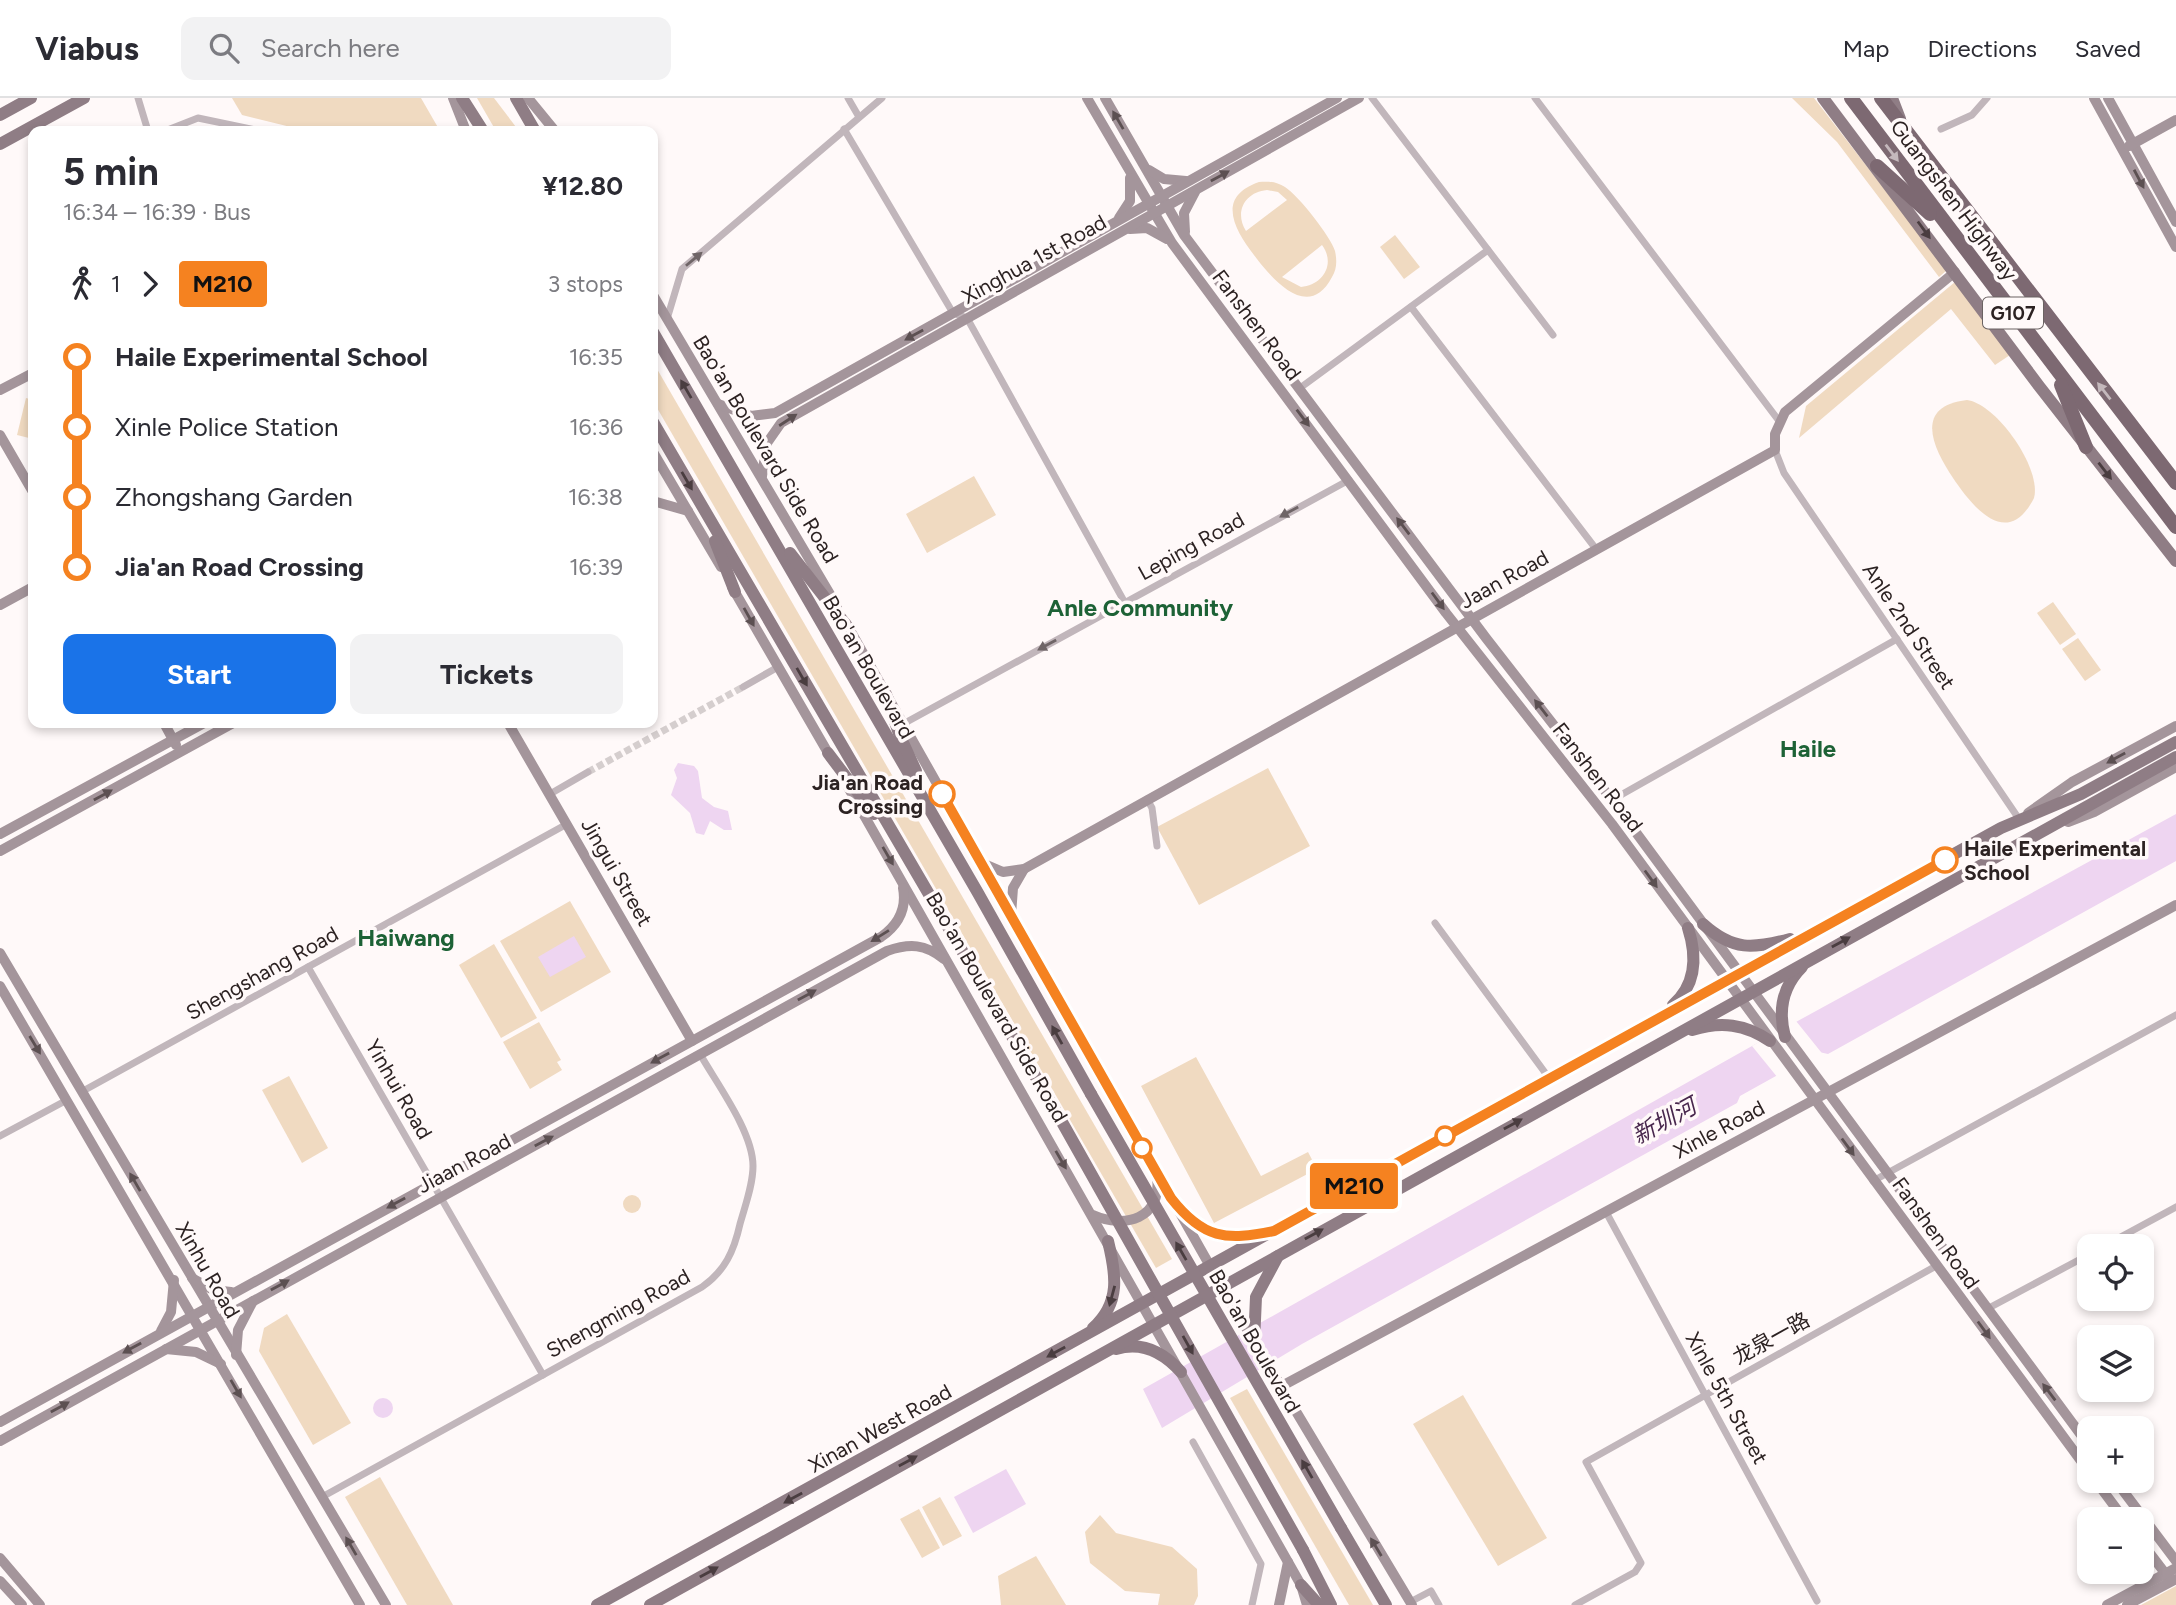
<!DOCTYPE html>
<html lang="en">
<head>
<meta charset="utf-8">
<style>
  body { margin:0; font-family:Figtree,"Noto Sans SC",sans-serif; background:#f2f2f3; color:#2b2b33; height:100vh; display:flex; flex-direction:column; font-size:26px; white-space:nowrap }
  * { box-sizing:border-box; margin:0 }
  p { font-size:23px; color:#7c7c81 }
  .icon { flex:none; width:38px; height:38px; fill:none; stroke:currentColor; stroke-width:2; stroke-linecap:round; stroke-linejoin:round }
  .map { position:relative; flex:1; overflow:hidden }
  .panel { position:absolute; left:28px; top:28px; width:630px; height:602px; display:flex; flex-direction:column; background:#fff; border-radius:14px; box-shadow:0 4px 10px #0003 }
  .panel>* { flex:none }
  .badge { padding:0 14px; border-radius:5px; font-size:24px; line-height:46px }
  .tools { position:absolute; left:2077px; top:1136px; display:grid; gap:14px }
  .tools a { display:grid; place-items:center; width:77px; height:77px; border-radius:14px; background:#fff; box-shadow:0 4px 10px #0003; font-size:35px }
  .map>.badge { position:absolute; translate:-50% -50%; box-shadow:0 0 0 4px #fff }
  .legs { display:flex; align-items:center; gap:10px; height:77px; padding:0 35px; font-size:23px }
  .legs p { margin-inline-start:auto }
  .summary { display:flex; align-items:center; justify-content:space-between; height:119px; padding:0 35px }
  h1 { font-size:38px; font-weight:700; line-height:52px }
  .button { display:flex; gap:14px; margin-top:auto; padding:14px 35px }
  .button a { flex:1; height:80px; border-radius:14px; background:#1a73e8; color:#fff; font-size:28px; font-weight:700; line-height:80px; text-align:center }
  .button a+a { background:#f2f2f3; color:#2b2b33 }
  ul { padding:0 35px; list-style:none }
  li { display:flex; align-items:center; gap:24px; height:70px; font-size:26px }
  li i { display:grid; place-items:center; width:10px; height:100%; margin:0 9px; background:currentColor }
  li i::after { content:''; width:18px; height:18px; margin:-9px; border:5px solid; border-radius:50%; background:#fff }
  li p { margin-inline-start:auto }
  li:first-child i { background:linear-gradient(#0000 50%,currentColor 0) }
  li:last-child i { background:linear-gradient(currentColor 50%,#0000 0) }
  header { display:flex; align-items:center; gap:42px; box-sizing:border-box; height:98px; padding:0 35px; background:#fff; border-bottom:2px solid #e1e1e2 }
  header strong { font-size:33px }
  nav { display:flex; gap:38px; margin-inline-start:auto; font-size:24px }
  .search { width:490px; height:63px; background:#f2f2f3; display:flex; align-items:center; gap:18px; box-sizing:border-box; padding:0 24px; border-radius:14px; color:#7c7c81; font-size:26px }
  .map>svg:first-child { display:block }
  .green { fill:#f0dac1; fill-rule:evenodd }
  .water { fill:#eed5f1 }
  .pier { fill:#fff9f9 }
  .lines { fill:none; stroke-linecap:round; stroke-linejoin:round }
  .street-tunnel { stroke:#d5cece; stroke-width:7; stroke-dasharray:7 3.5; stroke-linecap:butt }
  .street { stroke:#c1b6bb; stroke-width:7 }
  .secondary { stroke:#a4959b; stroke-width:10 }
  .primary { stroke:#8f7d85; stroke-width:12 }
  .highway { stroke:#7d6972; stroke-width:14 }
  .primary-bridge { stroke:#8f7d85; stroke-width:12 }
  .oneway { fill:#5c5052 }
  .oneway2 { fill:#c4b8bc }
  .oneway3 { fill:#4a3d40 }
  .oneway4 { fill:#6f6567 }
  .line-1-casing { stroke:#fff; stroke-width:16 }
  .line-1 { stroke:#f58220; stroke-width:10 }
  .stop-1-dot { fill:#fff; stroke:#f58220; stroke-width:3.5 }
  .labels { text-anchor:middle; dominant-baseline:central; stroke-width:7; stroke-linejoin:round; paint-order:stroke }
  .shield { fill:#fff9f9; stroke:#6b6262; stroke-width:2 }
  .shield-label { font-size:19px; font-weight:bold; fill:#2c2222 }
  .street-label { font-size:21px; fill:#2c2222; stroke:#fff9f9 }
  .stop-label { font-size:21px; font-weight:bold; fill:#2c2222; stroke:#fff9f9; text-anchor:end }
  .water-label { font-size:23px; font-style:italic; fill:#48274d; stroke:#fff9f9 }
  .quarter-label { font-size:24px; font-weight:bold; fill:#1d6236; stroke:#fff9f9 }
</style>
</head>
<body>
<header>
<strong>Viabus</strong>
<div class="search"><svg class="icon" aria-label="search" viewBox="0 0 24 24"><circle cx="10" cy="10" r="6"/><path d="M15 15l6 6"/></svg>Search here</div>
<nav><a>Map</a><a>Directions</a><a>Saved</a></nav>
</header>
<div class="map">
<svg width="2176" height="1507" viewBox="0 0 2176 1507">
  <rect width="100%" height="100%" fill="#fff9f9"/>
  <g class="green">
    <polygon points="232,0 421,0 440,33 307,33 242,17"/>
    <polygon points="477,0 494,0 519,33 496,33"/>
    <polygon points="1792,0 1814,0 1947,172 1939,179 1837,44"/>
    <path d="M1259 84C1269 83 1277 84 1285 89 1298 97 1331 139 1335 153 1337 162 1337 171 1332 179 1309 223 1274 183 1257 161 1237 135 1213 100 1259 84ZM1267 92 1278 94 1287 102 1246 133C1234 114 1245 94 1267 92ZM1322 147C1336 166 1323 187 1301 189L1282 179Z"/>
    <polygon points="1395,137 1420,169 1404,181 1380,149"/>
    <polygon points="1955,184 2010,257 1995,267 1951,211 1799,340 1806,308"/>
    <polygon points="653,264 1172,1161 1156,1170 653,303"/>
    <polygon points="26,300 33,302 33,341 17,337"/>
    <path d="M1967 302C1997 306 2042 371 2034 400 2007 453 1972 408 1953 380 1934 352 1912 308 1967 302Z"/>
    <polygon points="974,378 996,417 927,455 906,416"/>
    <polygon points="2053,504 2076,536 2060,547 2037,515"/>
    <polygon points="2078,540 2101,572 2085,583 2062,551"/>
    <polygon points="1268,670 1310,748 1199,807 1157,729"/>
    <polygon points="570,803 611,874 541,914 500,843"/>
    <polygon points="494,846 537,920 501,940 459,867"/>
    <polygon points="539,924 561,962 557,964 562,972 530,991 503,944"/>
    <polygon points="1196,959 1261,1078 1308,1054 1317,1071 1214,1125 1141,988"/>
    <polygon points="289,978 328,1050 302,1065 262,992"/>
    <circle cx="632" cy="1106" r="9"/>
    <polygon points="287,1216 351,1325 313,1347 259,1253 264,1230"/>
    <polygon points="1247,1291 1373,1507 1349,1507 1230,1300"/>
    <polygon points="1463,1297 1547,1440 1498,1468 1413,1326"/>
    <polygon points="380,1379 453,1507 407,1507 345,1399"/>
    <polygon points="940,1399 962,1438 943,1448 922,1409"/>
    <polygon points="919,1411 940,1450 922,1460 900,1421"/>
    <polygon points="1100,1417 1116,1435 1172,1449 1197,1471 1198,1498 1194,1507 1158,1507 1160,1496 1125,1493 1090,1465 1085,1434"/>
    <polygon points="1036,1458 1066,1507 1001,1507 998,1478"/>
    <polygon points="2176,1488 2176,1507 2141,1507"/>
  </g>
  <g class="water">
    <polygon points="678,665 694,668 698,673 702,700 714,709 728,713 732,732 724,732 710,723 704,737 696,735 690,715 671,697 677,680 674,672"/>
    <polygon points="2176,716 2176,763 1828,956 1819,954 1740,998 1737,1005 1302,1246 1162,1330 1143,1291 1752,948"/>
    <polygon points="574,838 586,859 550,879 538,859"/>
    <circle cx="383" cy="1310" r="10"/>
    <polygon points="1006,1371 1026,1406 973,1435 954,1399"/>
  </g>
  <polygon class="pier" points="1796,923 1825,959 1819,957 1778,980 1752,948"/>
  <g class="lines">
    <polyline class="street-tunnel" points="588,674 743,589"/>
    <g class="street">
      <polyline points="138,0 148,33"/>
      <polyline points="848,0 859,19"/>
      <polyline points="1372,0 1553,237"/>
      <polyline points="1535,0 1779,323"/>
      <polyline points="844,31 953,215 967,220 1125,505"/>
      <polyline points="1941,31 1972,17 1987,0"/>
      <polyline points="165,33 198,20 261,33"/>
      <polyline points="1411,209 1596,451"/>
      <polyline points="667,221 682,171 882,0"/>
      <polyline points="1300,290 1488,152"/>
      <polyline points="1775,352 1784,375 2019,721"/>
      <polyline points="743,589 778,569"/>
      <polyline points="903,626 1349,382"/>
      <polyline points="550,696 588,674"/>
      <polyline points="1147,701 1152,710 1157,748"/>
      <polyline points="1612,702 1897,541"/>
      <polyline points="1435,825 1549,980"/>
      <polyline points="308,869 543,1277"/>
      <polyline points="83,993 567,726"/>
      <polyline points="0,1038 67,1002"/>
      <polyline points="1873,1083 2176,917"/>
      <polyline points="1606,1114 1817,1503"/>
      <polyline points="2104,1148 2176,1109"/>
      <polyline points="1987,1211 2090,1156"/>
      <polyline points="1193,1344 1261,1466 1252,1507"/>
      <path d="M322 1399 702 1189C725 1173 734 1153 740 1126 745 1108 753 1087 753 1068 753 1034 717 986 700 956"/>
      <polyline points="1410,1504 1431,1493 1439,1507"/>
      <polyline points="1575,1507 1635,1474 1641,1465 1586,1364 1936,1168"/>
    </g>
    <g class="secondary">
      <polyline points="453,0 466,33"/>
      <polyline points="528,0 555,33"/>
      <polyline points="1087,0 1172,145 1446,515 1612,726 2090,1375"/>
      <polyline points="1105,0 1184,137 1486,540 1612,702 2090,1349"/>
      <polyline points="2094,0 2176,149"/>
      <polyline points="2108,0 2176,124"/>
      <polyline points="2129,48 2176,22"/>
      <polyline points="1149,72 1164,81 1186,83"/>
      <polyline points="1119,120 1130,103 1130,80"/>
      <polyline points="1130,131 1147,130 1167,141"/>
      <polyline points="1185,134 1184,115 1195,94"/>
      <polyline points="653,197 837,508"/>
      <polyline points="0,292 33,275"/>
      <polyline points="718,306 751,318 775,315 1337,0"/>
      <polyline points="0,337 33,394"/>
      <polyline points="653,354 721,469"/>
      <polyline points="762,378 767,345 781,325 1359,0"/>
      <polyline points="653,403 688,413"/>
      <polyline points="732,489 831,660"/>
      <polyline points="0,507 33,489"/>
      <polyline points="846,525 1231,1205 1412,1507"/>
      <polyline points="164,625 176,647"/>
      <polyline points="508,625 692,943"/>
      <polyline points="848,689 1288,1464 1301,1487 1307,1507"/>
      <polyline points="2028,715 2072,684 2176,628"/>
      <polyline points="2068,724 2094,714 2176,669"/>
      <polyline points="0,736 204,625"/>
      <polyline points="0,753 233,625"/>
      <polyline points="982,765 1003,774 1024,771 1775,352 1775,336 1785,314 1955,174"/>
      <polyline points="1011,817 1013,790 1024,771"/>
      <polyline points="0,855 386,1507"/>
      <polyline points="0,888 360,1507"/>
      <path d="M1093 1117C1125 1131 1162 1121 1157 1079"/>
      <polyline points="192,1180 213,1192 231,1194"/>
      <polyline points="161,1233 171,1214 174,1182"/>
      <polyline points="166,1251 196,1254 221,1266"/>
      <polyline points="236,1257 238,1232 253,1203"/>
      <polyline points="1280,1289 2176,807"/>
      <path d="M0 1324 881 839C898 827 907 811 903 790"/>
      <path d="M0 1343 887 853C910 845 925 846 944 861"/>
      <polyline points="2095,1382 2124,1421"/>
      <polyline points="2115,1382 2176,1463"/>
      <polyline points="2142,1445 2168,1479"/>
      <polyline points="0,1460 40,1507"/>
      <polyline points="0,1483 22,1507"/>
      <polyline points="1279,1507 1288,1464"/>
      <polyline points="2107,1507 2176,1470"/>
      <polyline points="2127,1507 2176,1481"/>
    </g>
    <g class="primary">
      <polyline points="462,0 483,33"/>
      <polyline points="516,0 535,33"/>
      <polyline points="1823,0 2039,288 2176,463"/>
      <polyline points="1892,0 1900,21"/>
      <polyline points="0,17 31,0"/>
      <polyline points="0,46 84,0"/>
      <polyline points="653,234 978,795 1091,996"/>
      <polyline points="653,324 1058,1017"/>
      <polyline points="715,443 735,494"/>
      <polyline points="790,455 850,532"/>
      <polyline points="886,596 899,636 916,673"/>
      <polyline points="828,655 874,716"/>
      <path d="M1703 826C1733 853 1753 851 1790 841"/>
      <path d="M1673 907C1697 886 1697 858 1688 830"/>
      <path d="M1692 932C1721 923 1745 926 1770 943"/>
      <path d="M1785 939C1778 913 1782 889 1802 869"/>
      <path d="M1171 1100C1199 1135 1219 1144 1263 1135"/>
      <path d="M1093 1230C1121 1205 1116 1176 1108 1143"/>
      <polyline points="1254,1245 1256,1199 1278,1158"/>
      <path d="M1116 1251C1142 1243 1164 1255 1181 1274"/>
      <polyline points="1341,1430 1386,1507"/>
      <polyline points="1303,1452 1331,1507"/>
      <polyline points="1301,1487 1319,1507"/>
      <polyline points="597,1507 2001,730 2081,696 2176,644"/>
      <polyline points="650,1507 2176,659"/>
    </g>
    <g class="highway">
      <polyline points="1851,0 2176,429"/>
      <polyline points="1881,0 2176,385"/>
      <polyline points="1877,68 1930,116"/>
      <polyline points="2061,287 2086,349"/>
    </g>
    <g class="primary-bridge">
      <polyline points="1091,996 1341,1430"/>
      <polyline points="1058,1017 1303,1452"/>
    </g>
  </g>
  <defs><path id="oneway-solid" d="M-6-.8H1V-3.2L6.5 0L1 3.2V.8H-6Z" transform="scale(1.75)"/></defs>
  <g class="oneway">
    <use href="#oneway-solid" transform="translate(1118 22) rotate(-120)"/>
    <use href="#oneway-solid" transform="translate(1220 78) rotate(-29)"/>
    <use href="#oneway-solid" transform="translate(2139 81) rotate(62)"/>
    <use href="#oneway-solid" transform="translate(914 237) rotate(151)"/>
    <use href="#oneway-solid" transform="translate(1303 320) rotate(53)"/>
    <use href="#oneway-solid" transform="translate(788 322) rotate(-33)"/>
    <use href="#oneway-solid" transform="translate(1403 428) rotate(-127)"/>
    <use href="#oneway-solid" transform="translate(1438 503) rotate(54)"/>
    <use href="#oneway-solid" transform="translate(749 519) rotate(61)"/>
    <use href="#oneway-solid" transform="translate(1541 610) rotate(-128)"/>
    <use href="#oneway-solid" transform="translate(2116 660) rotate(151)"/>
    <use href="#oneway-solid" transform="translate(103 697) rotate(-29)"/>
    <use href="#oneway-solid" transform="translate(888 758) rotate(60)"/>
    <use href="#oneway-solid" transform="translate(1651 781) rotate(54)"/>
    <use href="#oneway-solid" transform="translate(880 838) rotate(148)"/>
    <use href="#oneway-solid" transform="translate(807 897) rotate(-29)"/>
    <use href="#oneway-solid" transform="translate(35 947) rotate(59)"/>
    <use href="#oneway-solid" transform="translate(660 960) rotate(151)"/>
    <use href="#oneway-solid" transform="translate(544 1043) rotate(-28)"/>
    <use href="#oneway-solid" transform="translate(1848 1049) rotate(54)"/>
    <use href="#oneway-solid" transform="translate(1061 1062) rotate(60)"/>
    <use href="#oneway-solid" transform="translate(135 1084) rotate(-120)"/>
    <use href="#oneway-solid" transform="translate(396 1105) rotate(151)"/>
    <use href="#oneway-solid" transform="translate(280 1187) rotate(-29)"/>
    <use href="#oneway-solid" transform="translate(1984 1232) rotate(54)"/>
    <use href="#oneway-solid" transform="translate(132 1250) rotate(151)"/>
    <use href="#oneway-solid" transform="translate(236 1291) rotate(60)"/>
    <use href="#oneway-solid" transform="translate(2049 1294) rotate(-127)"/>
    <use href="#oneway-solid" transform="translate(60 1309) rotate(-29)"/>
    <use href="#oneway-solid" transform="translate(351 1448) rotate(-120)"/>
    <use href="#oneway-solid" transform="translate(1376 1449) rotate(-121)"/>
  </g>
  <g class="oneway2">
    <use href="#oneway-solid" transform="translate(1892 55) rotate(53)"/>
    <use href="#oneway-solid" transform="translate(2104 293) rotate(-128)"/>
  </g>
  <g class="oneway3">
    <use href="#oneway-solid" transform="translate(1924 132) rotate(54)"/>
    <use href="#oneway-solid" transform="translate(686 291) rotate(-120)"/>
    <use href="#oneway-solid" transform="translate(2105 373) rotate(52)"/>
    <use href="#oneway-solid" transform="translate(687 383) rotate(60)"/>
    <use href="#oneway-solid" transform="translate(802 579) rotate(60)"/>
    <use href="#oneway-solid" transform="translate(1841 844) rotate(-29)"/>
    <use href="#oneway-solid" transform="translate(1057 937) rotate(-119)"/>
    <use href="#oneway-solid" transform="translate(1513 1026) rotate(-29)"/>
    <use href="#oneway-solid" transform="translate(1314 1136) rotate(-29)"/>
    <use href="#oneway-solid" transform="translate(1181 1153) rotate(-120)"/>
    <use href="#oneway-solid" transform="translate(1112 1198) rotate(105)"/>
    <use href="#oneway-solid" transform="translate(1188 1247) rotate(61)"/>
    <use href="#oneway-solid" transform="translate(1056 1254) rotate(151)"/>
    <use href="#oneway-solid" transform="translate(908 1363) rotate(-29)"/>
    <use href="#oneway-solid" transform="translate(1307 1371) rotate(-120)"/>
    <use href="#oneway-solid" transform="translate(793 1400) rotate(151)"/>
    <use href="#oneway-solid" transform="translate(709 1474) rotate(-29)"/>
  </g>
  <g class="oneway4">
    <use href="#oneway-solid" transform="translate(694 161) rotate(-40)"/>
    <use href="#oneway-solid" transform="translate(1289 414) rotate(151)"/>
    <use href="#oneway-solid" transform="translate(1047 547) rotate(151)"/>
  </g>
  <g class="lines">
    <defs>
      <path id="line-1" d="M942 696 1171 1100C1203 1141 1226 1143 1274 1133L1945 762"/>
    </defs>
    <use href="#line-1" class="line-1-casing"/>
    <use href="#line-1" class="line-1"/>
  </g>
  <g class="stop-1-dot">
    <circle cx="942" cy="696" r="12"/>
    <circle cx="1945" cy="762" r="12"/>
    <circle cx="1445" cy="1038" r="9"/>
    <circle cx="1142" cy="1050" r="9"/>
  </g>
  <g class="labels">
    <rect class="shield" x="1983" y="199.5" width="60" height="31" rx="5"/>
    <g class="shield-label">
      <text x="2013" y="215">G107</text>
    </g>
    <g class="street-label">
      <text transform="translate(1954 102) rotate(53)">Guangshen Highway</text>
      <text transform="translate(1034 161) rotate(-29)">Xinghua 1st Road</text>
      <text transform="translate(1257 227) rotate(53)">Fanshen Road</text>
      <text transform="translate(766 351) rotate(59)">Bao'an Boulevard Side Road</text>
      <text transform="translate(1191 448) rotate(-29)">Leping Road</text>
      <text transform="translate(1504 481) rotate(-29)">Jaan Road</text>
      <text transform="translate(1909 528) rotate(56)">Anle 2nd Street</text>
      <text transform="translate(869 569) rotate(60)">Bao'an Boulevard</text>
      <text transform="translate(1598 679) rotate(52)">Fanshen Road</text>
      <text transform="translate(617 774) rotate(60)">Jingui Street</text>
      <text transform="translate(262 875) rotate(-29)">Shengshang Road</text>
      <text transform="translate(997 909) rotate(60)">Bao'an Boulevard Side Road</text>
      <text transform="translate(399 991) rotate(60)">Yinhui Road</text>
      <text transform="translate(1719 1031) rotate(-28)">Xinle Road</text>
      <text transform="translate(464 1065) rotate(-28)">Jiaan Road</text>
      <text transform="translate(1936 1135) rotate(54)">Fanshen Road</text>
      <text transform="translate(208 1172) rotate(60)">Xinhu Road</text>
      <text transform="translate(618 1215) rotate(-29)">Shengming Road</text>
      <text transform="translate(1771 1240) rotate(-29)">龙泉一路</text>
      <text transform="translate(1255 1243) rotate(60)">Bao'an Boulevard</text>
      <text transform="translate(1727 1300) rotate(61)">Xinle 5th Street</text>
      <text transform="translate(880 1330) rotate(-29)">Xinan West Road</text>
    </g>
    <g class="stop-label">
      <text x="923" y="684">Jia'an Road<tspan x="923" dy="24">Crossing</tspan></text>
      <text x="1964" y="750" text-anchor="start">Haile Experimental<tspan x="1964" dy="24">School</tspan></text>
    </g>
    <g class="water-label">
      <text transform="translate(1664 1023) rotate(-29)">新圳河</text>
    </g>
    <g class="quarter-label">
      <text x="1140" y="509">Anle Community</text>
      <text x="1808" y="650">Haile</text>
      <text x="406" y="839">Haiwang</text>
    </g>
  </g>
</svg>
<div class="tools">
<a><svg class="icon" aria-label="locate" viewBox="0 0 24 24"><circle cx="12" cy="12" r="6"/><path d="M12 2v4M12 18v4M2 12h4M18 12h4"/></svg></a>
<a><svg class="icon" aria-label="layers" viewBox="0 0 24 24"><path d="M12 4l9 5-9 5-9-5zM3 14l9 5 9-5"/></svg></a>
<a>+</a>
<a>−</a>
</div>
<b class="badge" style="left:1354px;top:1088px;background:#f58220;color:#111">M210</b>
<section class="panel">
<div class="summary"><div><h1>5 min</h1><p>16:34 – 16:39 · Bus</p></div><b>¥12.80</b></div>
<div class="legs"><svg class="icon" aria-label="walk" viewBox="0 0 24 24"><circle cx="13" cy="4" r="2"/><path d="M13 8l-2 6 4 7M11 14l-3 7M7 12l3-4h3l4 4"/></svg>1<svg class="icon" aria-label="forward" viewBox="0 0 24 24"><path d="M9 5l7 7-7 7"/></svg><b class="badge" style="background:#f58220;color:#111">M210</b><p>3 stops</p></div>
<ul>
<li><i style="color:#f58220"></i><b>Haile Experimental School</b><p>16:35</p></li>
<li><i style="color:#f58220"></i><span>Xinle Police Station</span><p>16:36</p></li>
<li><i style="color:#f58220"></i><span>Zhongshang Garden</span><p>16:38</p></li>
<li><i style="color:#f58220"></i><b>Jia'an Road Crossing</b><p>16:39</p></li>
</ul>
<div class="button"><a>Start</a><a>Tickets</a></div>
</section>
</div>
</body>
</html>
